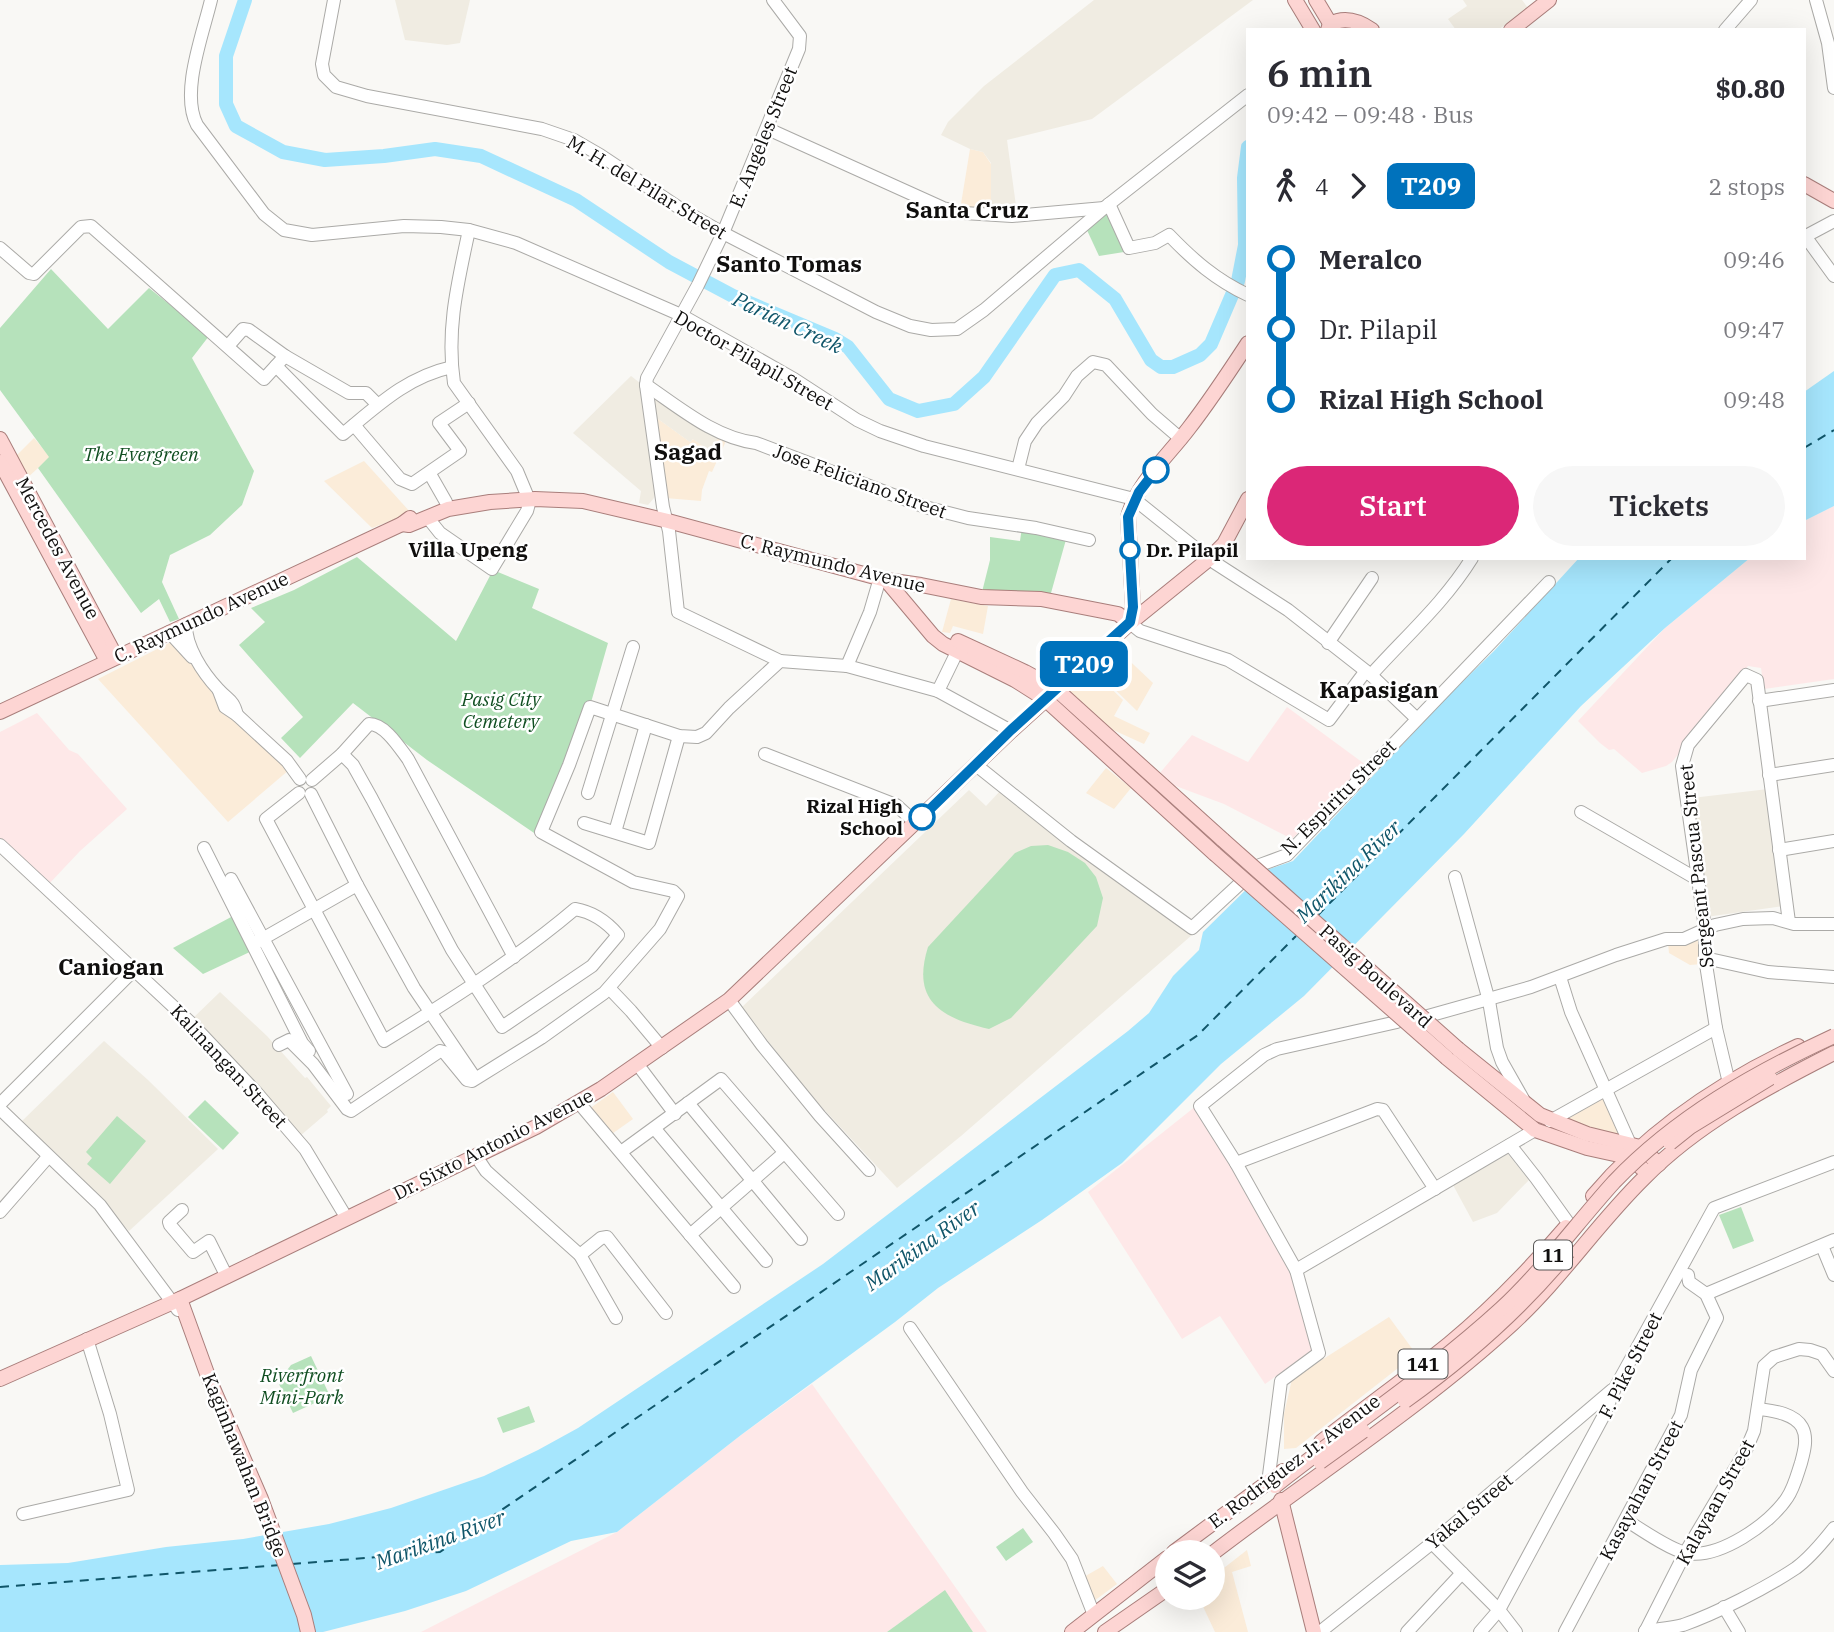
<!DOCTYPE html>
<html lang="en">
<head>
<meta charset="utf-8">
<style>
  body { margin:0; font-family:"IBM Plex Serif",serif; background:#f7f7f7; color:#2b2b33; height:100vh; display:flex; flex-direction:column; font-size:26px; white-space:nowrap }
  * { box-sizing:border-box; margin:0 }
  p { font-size:23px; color:#7c7c81 }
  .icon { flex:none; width:38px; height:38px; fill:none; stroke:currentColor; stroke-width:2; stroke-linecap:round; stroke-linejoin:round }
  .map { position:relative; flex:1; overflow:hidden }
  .details { position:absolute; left:1246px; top:28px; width:560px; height:532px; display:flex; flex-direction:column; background:#fff; border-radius:0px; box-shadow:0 7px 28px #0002 }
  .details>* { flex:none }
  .badge { padding:0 14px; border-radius:10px; font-size:24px; line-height:46px }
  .controls { position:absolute; left:1155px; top:1540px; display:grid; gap:14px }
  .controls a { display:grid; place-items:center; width:70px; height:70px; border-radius:50%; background:#fff; box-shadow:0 7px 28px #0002; font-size:35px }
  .map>.badge { position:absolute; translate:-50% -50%; box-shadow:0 0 0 4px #fff }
  .legs { display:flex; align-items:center; gap:10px; height:77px; padding:0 21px; font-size:23px }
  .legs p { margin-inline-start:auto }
  .overview { display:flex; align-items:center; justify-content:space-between; height:119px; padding:0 21px }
  h1 { font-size:38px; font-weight:600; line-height:52px }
  .button { display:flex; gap:14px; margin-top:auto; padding:14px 21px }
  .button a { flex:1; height:80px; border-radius:42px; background:#db2777; color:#fff; font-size:28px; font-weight:600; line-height:80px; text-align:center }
  .button a+a { background:#f7f7f7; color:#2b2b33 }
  ul { padding:0 21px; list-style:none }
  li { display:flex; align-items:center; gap:24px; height:70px; font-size:26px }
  li i { display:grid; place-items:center; width:10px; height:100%; margin:0 9px; background:currentColor }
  li i::after { content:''; width:18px; height:18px; margin:-9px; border:5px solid; border-radius:50%; background:#fff }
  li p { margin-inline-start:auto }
  li:first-child i { background:linear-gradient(#0000 50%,currentColor 0) }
  li:last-child i { background:linear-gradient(currentColor 50%,#0000 0) }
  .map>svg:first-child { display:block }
  .commercial { fill:#fbecd9 }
  .industrial { fill:#fee8e8 }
  .built { fill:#f0ece2 }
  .green { fill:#b6e2bb }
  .water { fill:#a6e6fd }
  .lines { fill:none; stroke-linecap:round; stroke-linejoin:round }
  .river { stroke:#a6e6fd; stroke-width:14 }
  .ferry { stroke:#10566a; stroke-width:2; stroke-dasharray:9 7; stroke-linecap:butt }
  .minor-casing { stroke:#abaaa7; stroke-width:14 }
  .major-casing { stroke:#a97e7b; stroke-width:16 }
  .minor { stroke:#fff; stroke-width:12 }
  .major { stroke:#fdd5d3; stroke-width:14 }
  .major-bridge-casing { stroke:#a97e7b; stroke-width:16; stroke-linecap:butt }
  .major-bridge { stroke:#fdd5d3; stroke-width:14 }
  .line-1-casing { stroke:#fff; stroke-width:16 }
  .line-1 { stroke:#0072bc; stroke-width:10 }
  .stop-1-dot { fill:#fff; stroke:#0072bc; stroke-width:3.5 }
  .labels { text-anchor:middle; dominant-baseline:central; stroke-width:5; stroke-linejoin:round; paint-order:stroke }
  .shield { fill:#fff; stroke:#585756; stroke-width:2 }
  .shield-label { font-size:18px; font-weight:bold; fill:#100f0e }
  .street-label { font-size:19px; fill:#100f0e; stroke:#fff }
  .park-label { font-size:19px; font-style:italic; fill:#104e21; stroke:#fff }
  .stop-label { font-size:19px; font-weight:bold; fill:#100f0e; stroke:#fff; text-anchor:start }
  .water-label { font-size:21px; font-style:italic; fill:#10566a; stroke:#fff }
  .neighbourhood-label { font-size:21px; font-weight:bold; fill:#100f0e; stroke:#fff }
  .quarter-label { font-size:23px; font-weight:bold; fill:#100f0e; stroke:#fff }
</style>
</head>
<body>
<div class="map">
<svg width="1834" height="1632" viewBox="0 0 1834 1632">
  <rect width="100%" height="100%" fill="#f9f8f5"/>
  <g class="commercial">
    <polygon points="970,149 983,152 991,164 991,213 960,210"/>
    <polygon points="654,416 690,442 693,439 710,450 718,438 726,441 712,472 709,471 702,490 701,501 665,498"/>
    <polygon points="34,438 50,457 26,479 14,458"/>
    <polygon points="364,461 411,513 372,528 324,481"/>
    <polygon points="951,599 988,606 983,634 953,626 950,633 942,632"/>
    <polygon points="173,641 213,692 221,709 289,770 228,822 98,679"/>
    <polygon points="1117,649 1153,683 1137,711 1093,668"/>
    <polygon points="1091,669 1123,700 1114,716 1150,733 1144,744 1111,729 1070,692"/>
    <polygon points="1106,768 1131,788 1114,809 1086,793"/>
    <polygon points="1698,937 1702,964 1690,965 1669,953 1668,943"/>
    <polygon points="613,1092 633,1119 609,1136 589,1109"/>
    <polygon points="1604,1094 1621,1139 1562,1119"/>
    <polygon points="1389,1317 1416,1354 1296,1448 1284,1449 1284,1414 1292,1379"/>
    <polygon points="1247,1550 1251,1566 1232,1572 1248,1632 1215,1632 1199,1598 1213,1598 1213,1577 1214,1579 1217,1577 1221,1587 1223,1586 1218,1567 1224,1568"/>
    <polygon points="1103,1566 1117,1584 1094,1601 1082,1578"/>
  </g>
  <g class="industrial">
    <polygon points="1834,506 1834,679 1764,689 1761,668 1748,666 1672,762 1666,766 1642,773 1614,749 1609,750 1600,743 1578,721 1665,628 1750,558 1804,558 1804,521"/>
    <polygon points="1287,707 1366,765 1292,839 1224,804 1173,785 1159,774 1192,735 1248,762"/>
    <polygon points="37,713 69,750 78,754 127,809 80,851 47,886 0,840 0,732"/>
    <polygon points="1196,1106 1290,1269 1314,1349 1265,1384 1220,1316 1182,1339 1088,1192"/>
    <polygon points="812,1384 987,1632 973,1632 945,1591 887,1632 421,1632 617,1532 741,1435"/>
  </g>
  <g class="built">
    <polygon points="395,0 470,0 460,43 447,45 405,40"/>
    <polygon points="1094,0 1253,0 1092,119 1007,140 1017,213 991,213 991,163 983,152 970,149 941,135 948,122 984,86"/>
    <polygon points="1463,0 1522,0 1528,8 1498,30 1456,30 1448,19 1467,6"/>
    <polygon points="631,376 640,383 656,488 654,498 648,505 639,503 641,491 573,433"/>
    <polygon points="650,392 718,438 710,451 693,439 690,442 654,416"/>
    <polygon points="1768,789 1784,906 1706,917 1692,798"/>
    <polygon points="969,790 986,806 1001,790 1192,935 961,1136 897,1188 777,1059 776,1051 741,1008"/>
    <polygon points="220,992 267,1036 305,1078 307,1077 331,1106 327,1110 328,1112 300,1136 191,1020"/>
    <polygon points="104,1041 148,1080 218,1149 129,1231 20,1123"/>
    <polygon points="1508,1154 1529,1180 1497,1213 1473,1222 1453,1185"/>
  </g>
  <g class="green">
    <polygon points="1107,213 1124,252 1099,256 1086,228"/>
    <polygon points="51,269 108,329 149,288 209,336 192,358 254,471 242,505 210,535 170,555 162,582 179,619 170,622 159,599 141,613 38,468 49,457 0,390 0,328"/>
    <polygon points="1022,527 1067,536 1051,593 982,592 990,560 990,537 1020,541"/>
    <polygon points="357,557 456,641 493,570 539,589 532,608 608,643 590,706 537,835 427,760 353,703 300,758 281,738 303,717 239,645 265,622 251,608 294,590"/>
    <path d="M1048 845 1068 852 1085 863 1096 877 1103 898 1097 926 1011 1018 989 1029C941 1018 911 1001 928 947L1015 853 1031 846Z"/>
    <polygon points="233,916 254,950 203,974 173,948"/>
    <polygon points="205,1100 239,1133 223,1150 188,1117"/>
    <polygon points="117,1116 146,1141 110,1184 87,1164 92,1158 86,1152"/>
    <polygon points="1741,1207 1754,1241 1733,1249 1719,1215"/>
    <polygon points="311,1356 330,1396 293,1413 278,1382 291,1365"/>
    <polygon points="529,1406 535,1422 503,1433 497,1418"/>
    <polygon points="1023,1528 1033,1542 1006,1561 996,1547"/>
    <polygon points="945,1590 973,1632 887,1632"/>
  </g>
  <g class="water">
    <polygon points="1834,371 1834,506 1804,521 1804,392"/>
    <polygon points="1579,558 1750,558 1665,628 1581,706 1464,834 1304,996 1221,1064 1122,1163 1042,1220 938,1288 895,1322 741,1435 617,1532 571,1541 466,1591 405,1611 323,1632 0,1632 0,1565 68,1563 166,1547 243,1539 329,1524 391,1508 484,1476 538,1450 578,1428 823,1264 1128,1031 1149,1013 1173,976 1199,950 1203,932 1266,870 1293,861 1449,695 1494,651"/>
  </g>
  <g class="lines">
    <polyline class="river" points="245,0 226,56 226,104 236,126 283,152 325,160 384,156 435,149 481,156 576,200 669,262 733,296 835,339 848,347 889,399 918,411 954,404 984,377 1055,275 1079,270 1115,299 1151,360 1161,367 1173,367 1200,355 1211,344 1238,281 1245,245 1244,178 1248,147"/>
    <g class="ferry">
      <polyline points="1804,448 1834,430"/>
      <polyline points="1318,915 1672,558"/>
      <polyline points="292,1564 440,1552 1198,1035 1296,936"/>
      <polyline points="0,1587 280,1565"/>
    </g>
    <defs>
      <g id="minor">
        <path d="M211 0C203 34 180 93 197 125L264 214 284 230 312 235 404 226 441 227 469 230 516 243 681 315 794 379 857 420 880 431 924 446 1134 499 1209 559 1288 610 1371 675 1416 718"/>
        <polyline points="334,0 322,64 324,75 336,87 367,96 542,129 574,140 600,155 681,209 723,233 876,312 910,326 931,330 957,329 984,310 1104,208 1248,95"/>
        <polyline points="773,0 800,36 799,49 723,233 698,285 647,378 646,385 663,507 669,531 678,612 780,661"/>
        <polyline points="1816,0 1828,43 1834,88"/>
        <polyline points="1725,30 1751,0"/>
        <polyline points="768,129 943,208 964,213 1012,216 1104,208"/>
        <path d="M1109 204 1129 248 1155 243 1169 235C1193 260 1216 280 1248 295"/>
        <path d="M469 230C458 282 446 329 454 383L517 471 527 495"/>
        <polyline points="1805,236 1834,276"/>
        <polyline points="1804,237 1834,221"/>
        <polyline points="0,248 29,273 34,274 81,227 91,226 264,379 285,356"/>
        <polyline points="228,346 243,329 249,330 285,356 349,393 366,393 377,404"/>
        <path d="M276 366 343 434C378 405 407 377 452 367"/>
        <path d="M646 385C680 408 715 438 756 443L925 507 968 518 1036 528 1089 540"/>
        <polyline points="354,425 400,479 412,484 460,451 439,423 469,403"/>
        <polyline points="1018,469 1025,441 1037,423 1064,396 1077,376 1093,362 1106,365 1152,414 1181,439"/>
        <polyline points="430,474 446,502"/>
        <polyline points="428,518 440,533 492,569 527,511 530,500"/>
        <polyline points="1130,623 1140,631 1228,660 1329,720 1365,672"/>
        <path d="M186 624C185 646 203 673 218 689 229 701 233 699 237 715"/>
        <polyline points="169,632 192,657"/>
        <polyline points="1328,643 1372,578"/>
        <polyline points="847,666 870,612 880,578"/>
        <path d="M1371 675C1406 636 1444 603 1472 558"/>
        <polyline points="219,691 225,707 237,715 287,761 300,779"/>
        <polyline points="938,691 958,650"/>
        <polyline points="1759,701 1834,690"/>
        <polyline points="765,754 896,805 916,823"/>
        <polyline points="976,765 1071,841 1192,928 1260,865 1287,855 1549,582"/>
        <polyline points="1769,775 1834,765"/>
        <path d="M312 780 342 754 369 724C385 724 399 747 408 759L514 957"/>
        <path d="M299 793 266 819 384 1041C449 1001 516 959 575 909 593 912 606 921 618 935L592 966 502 1027 452 950 372 799 353 765 342 754"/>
        <polyline points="588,793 633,647"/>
        <polyline points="311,794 357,885 414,988 473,1075"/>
        <polyline points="1581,812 1697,879"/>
        <polyline points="584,823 649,843 679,736"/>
        <polyline points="615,832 646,725"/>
        <polyline points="0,845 192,1024 256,1092 305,1149 346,1217"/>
        <polyline points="204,848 302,1043 309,1051"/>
        <polyline points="1779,850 1834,841"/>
        <polyline points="1455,877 1489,1001 1497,1048 1502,1062 1523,1099"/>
        <polyline points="231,879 347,1094"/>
        <polyline points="257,942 357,885"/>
        <polyline points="1705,958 1768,972 1834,977"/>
        <polyline points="1560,977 1571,1012 1630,1144"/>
        <polyline points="609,988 631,1011 662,1048"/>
        <polyline points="729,1000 762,1045 820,1116 869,1170"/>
        <polyline points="1428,1016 1531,987 1616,955 1666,939 1684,939 1715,925 1743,919 1773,918 1794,924 1834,924"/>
        <polyline points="279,1045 289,1040 313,1064 347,1109 351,1111 440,1051 444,1052 467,1080 472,1081 541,1038 604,993 660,929 678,896 673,891 633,882 541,832 569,765 590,707 679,736 697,737 706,733 729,708 780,661 847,666 938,691 1011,731"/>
        <polyline points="638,1065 675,1114"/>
        <polyline points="1729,1083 1716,1028 1705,958 1705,928 1682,766 1688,745 1746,675 1757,680 1789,922"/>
        <polyline points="579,1103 734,1287"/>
        <polyline points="688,1103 801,1239"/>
        <polyline points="0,1104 134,970"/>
        <polyline points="0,1109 100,1205 178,1310"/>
        <polyline points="1550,1121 1716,1028"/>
        <polyline points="655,1129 766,1261"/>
        <polyline points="1510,1145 1536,1178 1569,1224"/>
        <polyline points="621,1152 721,1079 838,1214"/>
        <polyline points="476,1156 486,1171 580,1255 616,1318"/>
        <polyline points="1236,1163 1377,1109 1383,1110 1435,1189"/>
        <polyline points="182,1210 169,1222 170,1225 193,1252 209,1241 227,1277"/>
        <polyline points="0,1212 48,1157"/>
        <polyline points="690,1235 784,1153"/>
        <polyline points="1822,1246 1834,1275"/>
        <polyline points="580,1255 601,1238 607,1237 666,1313"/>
        <polyline points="1296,1270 1535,1130"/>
        <polyline points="1706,1294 1834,1240"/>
        <polyline points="910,1328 1022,1492 1054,1533 1072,1559 1094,1615"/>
        <polyline points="1268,1483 1281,1381 1319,1353 1296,1270 1236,1163 1200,1106 1264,1055 1277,1049 1397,1022"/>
        <polyline points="23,1514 128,1490 110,1414 87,1339"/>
        <path d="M1626 1520C1640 1529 1672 1551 1687 1553 1719 1559 1770 1524 1787 1498 1794 1488 1797 1475 1801 1463 1804 1452 1808 1438 1802 1427 1794 1413 1773 1411 1759 1409"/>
        <polyline points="1432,1543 1499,1610 1516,1632"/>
        <polyline points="1724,1607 1739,1632"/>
        <path d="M1645 1631C1657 1629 1671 1628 1683 1625 1717 1613 1766 1588 1796 1568 1811 1557 1823 1542 1834 1528"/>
        <polyline points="1320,1632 1432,1543 1612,1390"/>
        <polyline points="1407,1632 1462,1573"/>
        <polyline points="1480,1632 1499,1610 1604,1415 1615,1388 1714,1208 1834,1162"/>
        <polyline points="1565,1632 1681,1415 1691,1370 1717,1318 1706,1294 1689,1282 1688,1275"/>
        <polyline points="1645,1632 1685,1553 1746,1450 1754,1431 1764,1366 1774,1357 1799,1349 1810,1350 1822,1354 1834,1371"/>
      </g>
      <g id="major">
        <polyline points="1295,0 1313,30"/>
        <polyline points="1316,0 1334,30"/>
        <path d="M1328 30 1330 24C1345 16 1359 21 1372 30"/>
        <polyline points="1511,30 1549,0"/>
        <polyline points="1804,184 1834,201"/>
        <polyline points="0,439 116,657"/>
        <polyline points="0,462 107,661"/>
        <polyline points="402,524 409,525 448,509 490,502 535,499 583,501 668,521 886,580 921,585 981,597 1041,599 1118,614 1130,623"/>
        <polyline points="886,580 933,636 943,644 1015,680 1045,699 1215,854"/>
        <path d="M1130 623 1133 607 1128 517C1137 483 1168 456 1189 428 1210 401 1229 372 1248 343"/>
        <polyline points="958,641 1025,672 1056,689 1223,840"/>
        <polyline points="0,712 402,524 410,518"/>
        <polyline points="1458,1049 1540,1115 1587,1134 1640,1147 1659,1164"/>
        <polyline points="1447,1058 1535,1130 1587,1148 1628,1157 1648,1173"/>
        <path d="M1593 1196C1648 1131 1721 1082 1798 1046"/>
        <polyline points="180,1299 209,1379 261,1499 304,1615 308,1632"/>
        <polyline points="0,1379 180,1299 536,1127 601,1089 729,1000 1011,731 1130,623 1209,559 1224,544 1248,499"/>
        <path d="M1321 1442C1363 1409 1407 1378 1449 1344 1491 1309 1530 1269 1566 1227"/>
        <polyline points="1281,1500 1314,1632"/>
        <polyline points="1174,1552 1283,1471"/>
        <path d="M1213 1553C1312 1477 1420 1408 1512 1324 1561 1279 1597 1224 1644 1178 1697 1124 1767 1087 1834 1053"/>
        <polyline points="1072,1632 1167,1558"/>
        <polyline points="1105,1632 1167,1589"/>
      </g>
    </defs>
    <use href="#minor" class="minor-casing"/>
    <use href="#major" class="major-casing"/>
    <use href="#minor" class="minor"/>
    <use href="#major" class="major"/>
    <defs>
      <g id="major-bridge">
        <polyline points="1223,840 1458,1049"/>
        <polyline points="1215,854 1447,1058"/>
        <polyline points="1670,1143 1690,1127 1770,1078"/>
        <path d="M1405 1401C1465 1358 1521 1309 1568 1252"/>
        <polyline points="1320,1462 1363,1431"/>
        <path d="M1275 1486C1350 1426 1430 1374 1501 1309 1543 1270 1576 1224 1614 1182 1676 1117 1754 1073 1834 1036"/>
      </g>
    </defs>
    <use href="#major-bridge" class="major-bridge-casing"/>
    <use href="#major-bridge" class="major-bridge"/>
  </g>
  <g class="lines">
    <defs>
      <polyline id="line-1" points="922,817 1011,730 1130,622 1133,607 1128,517 1139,492 1156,470"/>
    </defs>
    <use href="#line-1" class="line-1-casing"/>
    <use href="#line-1" class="line-1"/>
  </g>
  <g class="stop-1-dot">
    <circle cx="1156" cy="470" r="12"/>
    <circle cx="1130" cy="550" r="9"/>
    <circle cx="922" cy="817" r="12"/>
  </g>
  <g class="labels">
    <g class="shield">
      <rect x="1534" y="1240.5" width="38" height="29" rx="5"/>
      <rect x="1398.5" y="1349.5" width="49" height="29" rx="5"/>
    </g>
    <g class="shield-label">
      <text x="1553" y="1255">11</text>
      <text x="1423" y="1364">141</text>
    </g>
    <g class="street-label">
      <text transform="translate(763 137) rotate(-68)">E. Angeles Street</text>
      <text transform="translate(647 187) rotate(31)">M. H. del Pilar Street</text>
      <text transform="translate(754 360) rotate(30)">Doctor Pilapil Street</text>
      <text transform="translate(860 481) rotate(20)">Jose Feliciano Street</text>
      <text transform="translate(58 548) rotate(62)">Mercedes Avenue</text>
      <text transform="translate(833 563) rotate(14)">C. Raymundo Avenue</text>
      <text transform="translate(201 617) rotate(-25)">C. Raymundo Avenue</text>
      <text transform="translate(1338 797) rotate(-45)">N. Espiritu Street</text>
      <text transform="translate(1696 866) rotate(-96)">Sergeant Pascua Street</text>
      <text transform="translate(1376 976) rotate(42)">Pasig Boulevard</text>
      <text transform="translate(229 1066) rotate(47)">Kalinangan Street</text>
      <text transform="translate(493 1144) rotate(-27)">Dr. Sixto Antonio Avenue</text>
      <text transform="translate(1630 1365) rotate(-63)">F. Pike Street</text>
      <text transform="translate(1294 1461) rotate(-37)">E. Rodriguez Jr. Avenue</text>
      <text transform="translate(245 1465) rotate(68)">Kaginhawahan Bridge</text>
      <text transform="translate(1641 1490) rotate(-62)">Kasayahan Street</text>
      <text transform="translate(1715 1502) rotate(-61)">Kalayaan Street</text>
      <text transform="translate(1469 1511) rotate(-40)">Yakal Street</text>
    </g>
    <g class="park-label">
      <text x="141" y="454">The Evergreen</text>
      <text x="501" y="699">Pasig City<tspan x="501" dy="22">Cemetery</tspan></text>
      <text x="302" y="1375">Riverfront<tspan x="302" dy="22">Mini-Park</tspan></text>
    </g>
    <g class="stop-label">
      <text x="1146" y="550">Dr. Pilapil</text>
      <text x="903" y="806" text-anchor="end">Rizal High<tspan x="903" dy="22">School</tspan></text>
    </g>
    <g class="water-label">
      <text transform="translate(788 322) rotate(25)">Parian Creek</text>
      <text transform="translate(1348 871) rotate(-44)">Marikina River</text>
      <text transform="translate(922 1245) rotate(-36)">Marikina River</text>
      <text transform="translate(440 1539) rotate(-20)">Marikina River</text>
    </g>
    <g class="neighbourhood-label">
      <text x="468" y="549">Villa Upeng</text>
    </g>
    <g class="quarter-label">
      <text x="967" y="209">Santa Cruz</text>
      <text x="789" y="263">Santo Tomas</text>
      <text x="688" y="451">Sagad</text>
      <text x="1379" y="689">Kapasigan</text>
      <text x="111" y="966">Caniogan</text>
    </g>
  </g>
</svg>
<div class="controls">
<a><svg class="icon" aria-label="layers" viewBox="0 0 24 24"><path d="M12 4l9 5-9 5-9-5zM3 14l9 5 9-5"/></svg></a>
</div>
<b class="badge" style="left:1084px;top:664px;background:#0072bc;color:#fff">T209</b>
<section class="details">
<div class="overview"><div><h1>6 min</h1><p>09:42 – 09:48 · Bus</p></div><b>$0.80</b></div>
<div class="legs"><svg class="icon" aria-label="walk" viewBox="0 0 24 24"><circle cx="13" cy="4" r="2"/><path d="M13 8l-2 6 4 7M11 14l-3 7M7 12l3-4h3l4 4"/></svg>4<svg class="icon" aria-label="forward" viewBox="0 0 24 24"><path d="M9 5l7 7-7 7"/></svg><b class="badge" style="background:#0072bc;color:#fff">T209</b><p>2 stops</p></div>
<ul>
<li><i style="color:#0072bc"></i><b>Meralco</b><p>09:46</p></li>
<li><i style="color:#0072bc"></i><span>Dr. Pilapil</span><p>09:47</p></li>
<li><i style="color:#0072bc"></i><b>Rizal High School</b><p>09:48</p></li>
</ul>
<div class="button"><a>Start</a><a>Tickets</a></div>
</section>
</div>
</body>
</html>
